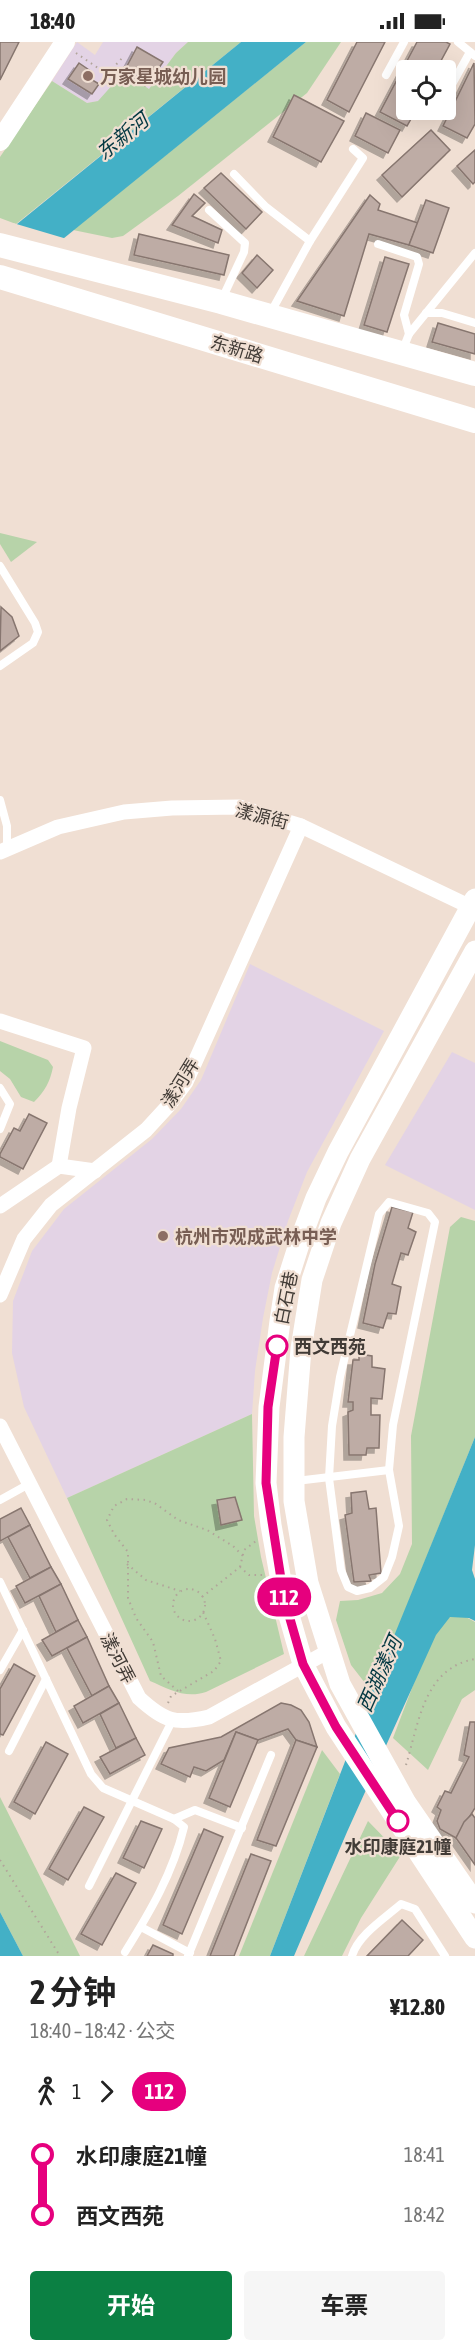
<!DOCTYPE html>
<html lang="zh">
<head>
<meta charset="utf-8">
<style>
  body { margin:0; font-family:"Asap Condensed","Noto Sans SC",sans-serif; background:#f6f6f6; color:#222; height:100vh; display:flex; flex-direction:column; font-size:22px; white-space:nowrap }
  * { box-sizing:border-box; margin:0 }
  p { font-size:20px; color:#767676 }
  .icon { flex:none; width:33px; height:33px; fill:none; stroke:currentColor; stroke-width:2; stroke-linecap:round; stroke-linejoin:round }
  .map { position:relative; height:1914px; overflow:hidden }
  .side { display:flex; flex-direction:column; background:#fff; flex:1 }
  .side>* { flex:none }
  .badge { padding:0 12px; border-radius:20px; font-size:21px; line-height:39px }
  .controls { position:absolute; left:396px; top:18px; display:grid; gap:12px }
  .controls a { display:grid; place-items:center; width:60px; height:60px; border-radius:6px; background:#fff; box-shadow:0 6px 24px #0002; font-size:30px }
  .map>.badge { position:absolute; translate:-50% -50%; box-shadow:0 0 0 3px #fff }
  .legs { display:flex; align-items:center; gap:9px; height:66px; padding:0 30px; font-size:20px }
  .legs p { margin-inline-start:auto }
  .overview { display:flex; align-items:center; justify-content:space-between; height:102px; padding:0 30px }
  h1 { font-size:33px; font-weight:700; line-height:45px }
  .action { display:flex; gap:12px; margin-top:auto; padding:12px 30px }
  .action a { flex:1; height:69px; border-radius:6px; background:#0b8043; color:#fff; font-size:24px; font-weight:700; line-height:69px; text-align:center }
  .action a+a { background:#f6f6f6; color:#222 }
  ul { padding:0 30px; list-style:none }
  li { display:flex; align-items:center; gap:21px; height:60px; font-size:22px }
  li i { display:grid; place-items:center; width:9px; height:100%; margin:0 8px; background:currentColor }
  li i::after { content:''; width:15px; height:15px; margin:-8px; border:4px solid; border-radius:50%; background:#fff }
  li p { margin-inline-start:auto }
  li:first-child i { background:linear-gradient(#0000 50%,currentColor 0) }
  li:last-child i { background:linear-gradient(currentColor 50%,#0000 0) }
  .status { display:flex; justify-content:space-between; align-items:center; height:42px; padding:0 30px; background:#fff; direction:ltr }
  .status svg { height:16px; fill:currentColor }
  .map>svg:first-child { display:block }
  .education { fill:#e3d3e5 }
  .green { fill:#b7d3a9 }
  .water { fill:#43b0c6 }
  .pier { fill:#f0dfd3 }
  .building { fill:#beaca5; stroke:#87766f; stroke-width:1.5; filter:url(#shadow) }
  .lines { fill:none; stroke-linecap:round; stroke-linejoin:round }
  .path { stroke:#b1a49a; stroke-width:2; stroke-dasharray:1.5 4.5; stroke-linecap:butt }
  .service { stroke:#fff; stroke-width:8 }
  .minor { stroke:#fff; stroke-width:15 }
  .tertiary { stroke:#fff; stroke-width:20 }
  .secondary { stroke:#fff; stroke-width:21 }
  .primary { stroke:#fff; stroke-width:24 }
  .line-1-casing { stroke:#fff; stroke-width:14 }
  .line-1 { stroke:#e6007e; stroke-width:9 }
  .education-dot { fill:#8d6e63; stroke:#f0dfd3; stroke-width:2 }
  .stop-1-dot { fill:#fff; stroke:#e6007e; stroke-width:3 }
  .labels { text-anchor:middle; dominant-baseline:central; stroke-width:4.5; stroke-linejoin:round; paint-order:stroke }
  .education-label { font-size:18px; font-weight:bold; fill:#785e54; stroke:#f0dfd3; text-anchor:start }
  .street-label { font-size:18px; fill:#413b36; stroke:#f0dfd3 }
  .stop-label { font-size:18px; font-weight:bold; fill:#413b36; stroke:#f0dfd3; text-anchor:start }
  .water-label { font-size:20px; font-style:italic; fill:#043842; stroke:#f0dfd3 }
</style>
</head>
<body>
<div class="status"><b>18:40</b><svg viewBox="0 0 49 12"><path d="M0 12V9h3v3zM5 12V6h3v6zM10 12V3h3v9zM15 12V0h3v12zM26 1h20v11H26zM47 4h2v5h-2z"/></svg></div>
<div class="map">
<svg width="475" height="1914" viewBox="0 0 475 1914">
  <defs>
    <filter id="shadow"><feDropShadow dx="-5" dy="5" stdDeviation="0" flood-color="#0004"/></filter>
  </defs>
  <rect width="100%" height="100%" fill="#f0dfd3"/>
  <g class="education">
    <polygon points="77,0 95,13 103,0 188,0 176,11 149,47 124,30 99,59 87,61 52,39"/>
    <polygon points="250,922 384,989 307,1130 288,1179 272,1231 263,1276 255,1329 252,1372 67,1456 24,1365 12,1311 13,1259 32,1209 64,1167 152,1097 181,1067 201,1038"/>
    <polygon points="452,1010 475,1021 475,1168 385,1123"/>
  </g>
  <g class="green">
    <polygon points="188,0 241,0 16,182 0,176 0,115 52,39 87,61 98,59 124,30 149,47 176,11"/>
    <polygon points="306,0 341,0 307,51 178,154 123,194 112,196 73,188"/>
    <polygon points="0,491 37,500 11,520 0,502"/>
    <path d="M0 999 48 1018 53 1025C50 1040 45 1049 34 1060L21 1055 10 1037 0 1029Z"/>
    <polygon points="461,1175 475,1179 475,1395 372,1650 351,1623 336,1578 340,1559 358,1558 382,1551 400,1532 412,1502 411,1394 450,1185"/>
    <path d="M252 1372 254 1474 261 1515 284 1612 206 1650C185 1657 169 1647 150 1639L67 1456Z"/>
    <polygon points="464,1574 475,1580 475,1648 462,1657 428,1728 393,1696 439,1575"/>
    <polygon points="322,1708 340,1732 270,1914 239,1914"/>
    <polygon points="0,1755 80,1914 23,1914 0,1870"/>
    <polygon points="368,1779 401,1813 361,1876 342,1914 304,1914"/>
  </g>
  <g class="water">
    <polygon points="241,0 306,0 0,248 17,182"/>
    <polygon points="475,1395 475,1503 472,1528 475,1537 475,1579 469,1576 450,1575 436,1593 347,1790 294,1914 270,1914 383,1621"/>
    <polygon points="0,1870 23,1914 0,1914"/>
  </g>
  <polygon class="pier" points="13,181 67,197 0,251 0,191"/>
  <g class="building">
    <polygon points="0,0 19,0 0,38"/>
    <polygon points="357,0 385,0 349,70 327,58"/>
    <polygon points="417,0 446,0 450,2 436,28 406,28 406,68 416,68 407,84 380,70"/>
    <polygon points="137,5 163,20 150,39 127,24"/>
    <polygon points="79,21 92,30 89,36 99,42 92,52 68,37"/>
    <polygon points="474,21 475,82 467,96 443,84"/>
    <polygon points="294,53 344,79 321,120 273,95"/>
    <polygon points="366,71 400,88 388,111 355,94"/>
    <polygon points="431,88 450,108 402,155 382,133"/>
    <polygon points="475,108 475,140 473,142 457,124"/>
    <polygon points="221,131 262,170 246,187 204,146"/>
    <polygon points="194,152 205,161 192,174 222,188 218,201 172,183"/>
    <polygon points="370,153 380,162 378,168 418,181 409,203 369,192 344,274 297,259"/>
    <polygon points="426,158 449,166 433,211 409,203"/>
    <polygon points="139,192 229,213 224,233 134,213"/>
    <polygon points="257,213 273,228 257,246 242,231"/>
    <polygon points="385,215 409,222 387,290 364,283"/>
    <polygon points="438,281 475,292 475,312 432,300"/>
    <polygon points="1,565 12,575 19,594 0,609"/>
    <polygon points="29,1072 47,1081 23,1127 0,1115 0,1112 14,1086 20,1089"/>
    <polygon points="392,1165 413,1170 408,1186 416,1190 408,1213 401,1211 392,1242 401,1245 396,1272 388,1271 383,1286 363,1281 375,1222"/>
    <polygon points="359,1312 372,1314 372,1325 385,1327 382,1357 371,1356 371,1373 380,1373 379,1406 367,1406 366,1413 349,1413 348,1370 353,1368 353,1360 348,1360 353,1318 359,1318"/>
    <polygon points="366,1449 369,1467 376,1466 381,1531 369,1533 371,1539 354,1540 345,1473 352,1471 351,1451"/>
    <polygon points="235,1455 242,1478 221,1483 217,1458"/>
    <polygon points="21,1466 30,1483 0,1499 0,1477"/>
    <polygon points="30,1483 51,1525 30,1536 8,1495"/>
    <polygon points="51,1525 61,1542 25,1561 16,1544"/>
    <polygon points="61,1542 78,1578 56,1590 39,1554"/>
    <polygon points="78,1578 87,1595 52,1614 42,1598"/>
    <polygon points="87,1595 109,1644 92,1654 67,1606"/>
    <polygon points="14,1622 35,1634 3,1693 0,1692 0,1647"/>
    <polygon points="109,1644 119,1661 83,1681 74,1664"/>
    <polygon points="119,1661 136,1696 116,1706 100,1672"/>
    <polygon points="281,1661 291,1663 301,1668 309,1680 317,1705 296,1698 288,1687 258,1698 236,1690 224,1718 206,1729 194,1725 190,1735 161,1722 169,1706 221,1695"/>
    <polygon points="470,1680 475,1680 475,1766 456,1796 440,1787 437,1779 441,1768 437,1765 445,1749 451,1751 469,1715 464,1713"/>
    <polygon points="236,1690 258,1698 230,1765 209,1756"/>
    <polygon points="136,1696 145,1713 110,1732 100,1715"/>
    <polygon points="296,1698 317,1705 276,1804 257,1798"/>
    <polygon points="46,1700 68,1712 35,1772 14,1760"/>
    <polygon points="84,1765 104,1775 68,1838 49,1827"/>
    <polygon points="472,1772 475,1776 475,1823 456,1796 464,1780"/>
    <polygon points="141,1779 162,1787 144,1826 123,1816"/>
    <polygon points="204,1787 223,1795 182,1892 163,1883"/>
    <polygon points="251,1812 271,1819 234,1914 210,1914"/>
    <polygon points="116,1831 136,1841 102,1903 81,1892"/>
    <polygon points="402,1878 423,1898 408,1914 367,1914"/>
    <polygon points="153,1903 173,1912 173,1914 147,1914"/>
  </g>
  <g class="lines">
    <g class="path">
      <polyline points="76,11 101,28 111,28 124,14"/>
      <polyline points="127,1522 146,1538 180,1549"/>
      <polyline points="240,1525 244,1508 256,1499"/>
      <circle cx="189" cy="1563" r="16"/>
      <polyline points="202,1555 240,1525 249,1533 264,1533"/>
      <polyline points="178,1649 161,1634 153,1600 136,1576 128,1556 128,1510 114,1492 107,1478 114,1464 127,1457 146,1458 156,1462 178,1478 207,1488 233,1504 243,1514"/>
      <polyline points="168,1661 171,1654 214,1629 221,1619 215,1597 203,1570"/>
      <path d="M406 1723C419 1680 424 1626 475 1617"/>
      <polyline points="0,1818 60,1914"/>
    </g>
    <g class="service">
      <polyline points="458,0 475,14"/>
      <polyline points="386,33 404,0"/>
      <polyline points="446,53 470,10"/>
      <polyline points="234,132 266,165 310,199 271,270"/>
      <polyline points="209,168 245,201 244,210 222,257"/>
      <polyline points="310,199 363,116 353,107"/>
      <polyline points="378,202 417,215 419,222 404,273 409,292 403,307"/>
      <polyline points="426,271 442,271 475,281"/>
      <polyline points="409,292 475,211"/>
      <polyline points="0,524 35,581 38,590 33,601 0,624"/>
      <polyline points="0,758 7,784 7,807"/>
      <polyline points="0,1046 10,1062 0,1087"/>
      <polygon points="389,1160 428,1171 435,1180 393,1383 389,1428 399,1484 392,1515 384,1535 370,1546 357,1549 348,1545 341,1528 329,1436 332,1384 340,1335 379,1172"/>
      <polyline points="296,1439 389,1428"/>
      <polyline points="0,1458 29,1442"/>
      <path d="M0 1540 91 1732 103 1746 174 1777 184 1785C173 1831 150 1870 125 1910"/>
      <polyline points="0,1628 23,1588"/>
      <polyline points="9,1709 46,1637"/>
      <polyline points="174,1777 195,1768 242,1786"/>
      <polyline points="89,1844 172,1679"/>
      <polyline points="141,1885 190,1911"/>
      <polyline points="188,1914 271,1713"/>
      <path d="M352 1914C358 1893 385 1876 401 1862L415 1867 445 1914"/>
    </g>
    <g class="minor">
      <polyline points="0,810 58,785 124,770 172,766 239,765 301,784 475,867"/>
      <polyline points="0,979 84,1006 69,1066 59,1124"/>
      <polyline points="0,1164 59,1124 95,1129"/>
      <polyline points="0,1253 24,1197 51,1163 146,1088 169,1063 186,1040 301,784"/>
      <path d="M0 1384 139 1656C164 1679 175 1683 209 1675L329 1609"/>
    </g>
    <polyline class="tertiary" points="0,99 65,0"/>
    <g class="secondary">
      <polyline points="475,857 338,1110 316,1156 301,1196 285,1246 280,1279 269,1365 266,1441 271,1483 284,1556 303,1622 336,1685 475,1896"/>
      <polyline points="475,909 360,1117 331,1181 312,1238 301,1307 294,1395 294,1459 308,1541 340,1642 406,1761 475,1861"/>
    </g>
    <g class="primary">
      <polyline points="0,203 221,260 475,332"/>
      <polyline points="0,235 475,379"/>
    </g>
  </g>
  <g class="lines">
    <defs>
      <polyline id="line-1" points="277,1304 268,1365 266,1441 284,1556 303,1622 336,1685 398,1779"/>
    </defs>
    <use href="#line-1" class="line-1-casing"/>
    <use href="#line-1" class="line-1"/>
  </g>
  <g class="education-dot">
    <circle cx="88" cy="34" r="6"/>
    <circle cx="163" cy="1194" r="6"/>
  </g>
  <g class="stop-1-dot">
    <circle cx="277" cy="1304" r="10"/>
    <circle cx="398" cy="1779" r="10"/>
  </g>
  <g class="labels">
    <g class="education-label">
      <text x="100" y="34">万家星城幼儿园</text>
      <text x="175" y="1194">杭州市观成武林中学</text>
    </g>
    <g class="street-label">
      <text transform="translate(237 307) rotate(17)">东新路</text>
      <text transform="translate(262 774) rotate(14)">漾源街</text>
      <text transform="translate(180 1041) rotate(-58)">漾河弄</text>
      <text transform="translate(286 1256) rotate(-79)">白石巷</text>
      <text transform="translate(118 1616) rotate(63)">漾河弄</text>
    </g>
    <g class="stop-label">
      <text x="294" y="1304">西文西苑</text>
      <text x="398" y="1804" text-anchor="middle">水印康庭21幢</text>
    </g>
    <g class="water-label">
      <text transform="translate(122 94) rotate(-39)">东新河</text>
      <text transform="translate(379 1632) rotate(-66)">西湖漾河</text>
    </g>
  </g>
</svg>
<div class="controls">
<a><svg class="icon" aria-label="locate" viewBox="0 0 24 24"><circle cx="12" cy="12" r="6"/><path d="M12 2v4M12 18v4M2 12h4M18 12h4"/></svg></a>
</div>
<b class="badge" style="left:284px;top:1555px;background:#e6007e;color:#fff">112</b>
</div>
<section class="side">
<div class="overview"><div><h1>2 分钟</h1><p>18:40 – 18:42 · 公交</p></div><b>¥12.80</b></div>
<div class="legs"><svg class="icon" aria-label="walk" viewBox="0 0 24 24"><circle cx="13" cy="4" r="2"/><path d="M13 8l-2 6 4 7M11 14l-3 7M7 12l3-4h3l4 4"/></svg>1<svg class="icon" aria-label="forward" viewBox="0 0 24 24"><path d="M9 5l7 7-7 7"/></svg><b class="badge" style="background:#e6007e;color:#fff">112</b></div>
<ul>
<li><i style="color:#e6007e"></i><b>水印康庭21幢</b><p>18:41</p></li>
<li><i style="color:#e6007e"></i><b>西文西苑</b><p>18:42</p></li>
</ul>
<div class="action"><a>开始</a><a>车票</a></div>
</section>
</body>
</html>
